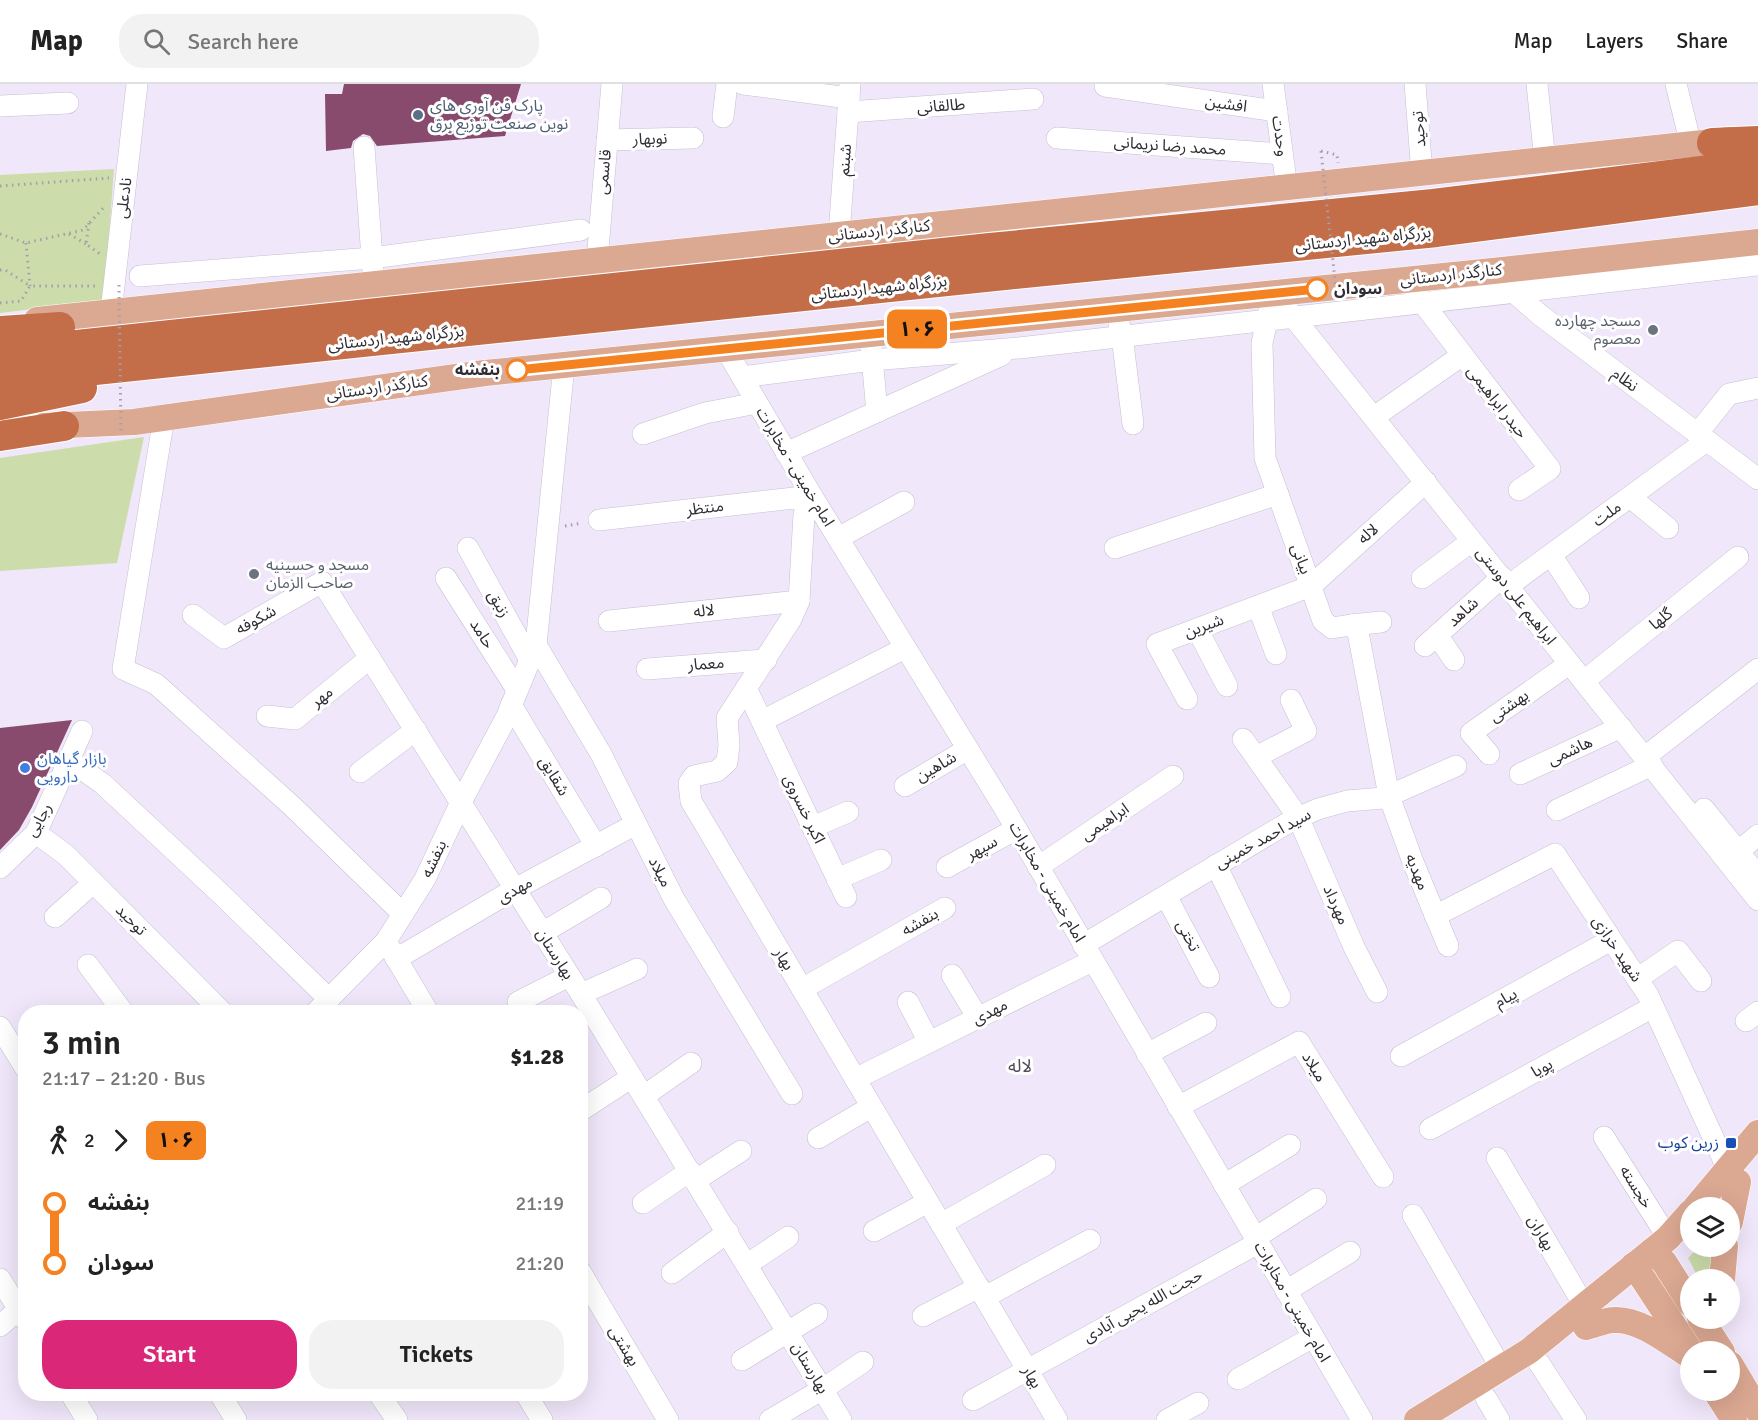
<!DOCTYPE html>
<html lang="en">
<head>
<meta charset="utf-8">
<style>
  body { margin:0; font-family:Signika,"Noto Sans Arabic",sans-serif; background:#f2f2f2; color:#222; height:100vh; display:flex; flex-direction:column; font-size:22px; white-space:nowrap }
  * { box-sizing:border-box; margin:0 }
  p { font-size:20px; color:#767676 }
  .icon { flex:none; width:33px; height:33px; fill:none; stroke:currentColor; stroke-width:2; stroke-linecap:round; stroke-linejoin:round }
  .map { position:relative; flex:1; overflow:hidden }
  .sheet { position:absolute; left:18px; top:921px; width:570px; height:396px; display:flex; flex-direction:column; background:#fff; border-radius:24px; box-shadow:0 6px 24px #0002 }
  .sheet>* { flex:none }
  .badge { padding:0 12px; border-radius:9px; font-size:21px; line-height:39px }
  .tools { position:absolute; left:1680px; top:1113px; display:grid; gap:12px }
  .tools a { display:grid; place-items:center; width:60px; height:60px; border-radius:50%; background:#fff; box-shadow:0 6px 24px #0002; font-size:30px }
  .map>.badge { position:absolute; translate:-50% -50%; box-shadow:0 0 0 3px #fff }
  .legs { display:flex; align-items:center; gap:9px; height:66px; padding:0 24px; font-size:20px }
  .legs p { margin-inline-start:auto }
  .overview { display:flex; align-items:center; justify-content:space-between; height:102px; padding:0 24px }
  h1 { font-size:33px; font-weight:600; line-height:45px }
  .primary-button { display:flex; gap:12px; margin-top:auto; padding:12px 24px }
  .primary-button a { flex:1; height:69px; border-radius:24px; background:#db2777; color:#fff; font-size:24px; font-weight:600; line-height:69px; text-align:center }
  .primary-button a+a { background:#f2f2f2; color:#222 }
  ul { padding:0 24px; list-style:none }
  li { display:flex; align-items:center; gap:21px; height:60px; font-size:22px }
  li i { display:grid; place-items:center; width:9px; height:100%; margin:0 8px; background:currentColor }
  li i::after { content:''; width:15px; height:15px; margin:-8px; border:4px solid; border-radius:50%; background:#fff }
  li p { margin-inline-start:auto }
  li:first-child i { background:linear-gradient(#0000 50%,currentColor 0) }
  li:last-child i { background:linear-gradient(currentColor 50%,#0000 0) }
  header { display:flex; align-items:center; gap:36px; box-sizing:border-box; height:84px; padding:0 30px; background:#fff; border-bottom:2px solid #e0e0e0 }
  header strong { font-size:28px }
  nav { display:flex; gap:33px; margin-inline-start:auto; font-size:21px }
  .search { width:420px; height:54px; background:#f2f2f2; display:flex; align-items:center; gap:15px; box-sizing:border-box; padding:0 21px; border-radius:24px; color:#767676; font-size:22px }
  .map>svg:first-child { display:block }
  .green { fill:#ccdcaa }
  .building { fill:#884a6d }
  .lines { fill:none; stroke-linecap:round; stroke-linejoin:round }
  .minor-casing { stroke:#c7bfd1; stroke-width:22 }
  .major-casing { stroke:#fff; stroke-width:27 }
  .highway-casing { stroke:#fff; stroke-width:32 }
  .path { stroke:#a59eac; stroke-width:3; stroke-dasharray:1.5 4.5; stroke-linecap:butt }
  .minor { stroke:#fff; stroke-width:21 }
  .major { stroke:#dba892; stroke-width:26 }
  .highway { stroke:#c36e49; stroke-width:30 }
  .path-bridge { stroke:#a59eac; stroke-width:3; stroke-dasharray:1.5 4.5; stroke-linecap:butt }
  .line-1-casing { stroke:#fff; stroke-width:14 }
  .line-1 { stroke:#f58220; stroke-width:9 }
  .service-dot { fill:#5c6f8a; stroke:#fff; stroke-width:2 }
  .stop-1-dot { fill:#fff; stroke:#f58220; stroke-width:3 }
  .worship-dot { fill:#6b7280; stroke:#fff; stroke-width:2 }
  .shop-dot { fill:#3f7fe0; stroke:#fff; stroke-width:2 }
  .transit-dot { fill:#1a4fb4; stroke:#fff; stroke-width:2 }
  .labels { text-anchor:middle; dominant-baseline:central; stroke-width:6; stroke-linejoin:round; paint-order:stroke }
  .street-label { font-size:16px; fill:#2f2c33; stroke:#fff }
  .service-label { font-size:16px; fill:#4e5e75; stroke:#fff; text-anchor:start }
  .stop-label { font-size:16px; font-weight:bold; fill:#2f2c33; stroke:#fff; text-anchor:start }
  .worship-label { font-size:16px; fill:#5b616d; stroke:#fff; text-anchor:end }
  .shop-label { font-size:16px; fill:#366cbe; stroke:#fff; text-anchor:start }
  .transit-label { font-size:16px; fill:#164399; stroke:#fff; text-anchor:end }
  .neighbourhood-label { font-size:18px; fill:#544d5c; stroke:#fff }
</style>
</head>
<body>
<header>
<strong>Map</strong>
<div class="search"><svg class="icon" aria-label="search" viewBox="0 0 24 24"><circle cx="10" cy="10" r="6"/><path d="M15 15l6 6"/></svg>Search here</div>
<nav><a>Map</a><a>Layers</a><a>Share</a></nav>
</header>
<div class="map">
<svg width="1758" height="1336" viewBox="0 0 1758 1336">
  <rect width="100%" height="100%" fill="#f0e7fa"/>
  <g class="green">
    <polygon points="114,85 104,216 0,229 0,91"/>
    <polygon points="144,353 117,479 0,487 0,374"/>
    <polygon points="1699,1163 1718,1163 1716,1195 1699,1195 1688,1174"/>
  </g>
  <g class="building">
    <polygon points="344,0 521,0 505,52 377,62 370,52 363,50 353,57 351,64 326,67 325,10 342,10"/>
    <polygon points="72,636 32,723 19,746 0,766 0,644"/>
  </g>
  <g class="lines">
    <defs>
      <g id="minor">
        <polyline points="743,0 849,14"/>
        <polyline points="1273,0 1287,104"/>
        <polyline points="1415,0 1422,90"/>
        <polyline points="1537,0 1545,77"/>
        <polyline points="1676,0 1691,61"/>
        <polyline points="1105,2 1277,27"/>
        <polyline points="0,22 68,19"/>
        <polyline points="848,28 1033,15"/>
        <polyline points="723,33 727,0"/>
        <polyline points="1057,54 1282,70"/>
        <polyline points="607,56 693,54"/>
        <polyline points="364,63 373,188"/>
        <polyline points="839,151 850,0"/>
        <polyline points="597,177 612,0"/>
        <polyline points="140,192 372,174 581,146"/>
        <polyline points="1512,201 1515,209 1540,231 1758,395"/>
        <polyline points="1416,210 1550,385 1519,406"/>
        <polyline points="1270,223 1262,259 1265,374 1323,537 1332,544 1351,541 1358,548 1389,712 1413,778 1448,862"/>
        <polyline points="1287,225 1758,816"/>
        <polyline points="111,228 137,0"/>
        <polyline points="1119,240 1122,252 1133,340"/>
        <polyline points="871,262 877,328"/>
        <polyline points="725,264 812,412 1003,722 1362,1336"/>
        <polyline points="742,293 872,276 1019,264 1758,181"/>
        <polyline points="164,333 123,585 156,600 292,722 403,830"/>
        <polyline points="1374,333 1461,272"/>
        <polyline points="643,350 705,329 757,319"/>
        <polyline points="1697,350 1729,310 1758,304"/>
        <polyline points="786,369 1002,271"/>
        <polyline points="1630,413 1668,444"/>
        <polyline points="599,436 812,412 804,430 799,517 791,535 727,634 729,661 727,678 717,687 694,692 689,699 691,717 1057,1336"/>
        <polyline points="838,454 904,418"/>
        <polyline points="468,464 530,576"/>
        <polyline points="1115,464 1278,410"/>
        <polyline points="1551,471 1579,514"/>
        <polyline points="446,494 517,606"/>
        <polyline points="1422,494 1472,457"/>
        <polyline points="1508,502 1706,357"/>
        <polyline points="1258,522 1276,570"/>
        <polyline points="193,531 224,554 322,498 581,910 841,1336"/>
        <polyline points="609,537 799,517"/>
        <polyline points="1351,541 1381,538"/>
        <polyline points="1197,545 1227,602"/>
        <polyline points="1437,551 1454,576"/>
        <polyline points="536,561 601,670 674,815 792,1010"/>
        <polyline points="1425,562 1502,493"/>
        <polyline points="647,585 766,576"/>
        <polyline points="1584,597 1738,473"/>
        <polyline points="746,604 846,813"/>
        <polyline points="1187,615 1157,560 1311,502 1426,398"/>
        <polyline points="511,621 596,762"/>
        <polyline points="267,632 295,635 370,574"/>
        <polyline points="762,637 905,564"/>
        <polyline points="1243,655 1298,733 1354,863 1377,908"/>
        <polyline points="1489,670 1471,649 1569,580"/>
        <polyline points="1256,673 1306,647 1291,616"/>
        <polyline points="1645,673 1758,585"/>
        <polyline points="69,676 103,700 221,810 329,915"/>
        <polyline points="360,688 416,646"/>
        <polyline points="1520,690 1621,643"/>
        <polyline points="905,702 968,665"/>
        <polyline points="1704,725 1758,792"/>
        <polyline points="1557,726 1652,681"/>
        <polyline points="813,743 848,728"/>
        <polyline points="36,749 66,771 222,928"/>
        <polyline points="1739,767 1758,751"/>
        <polyline points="1216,781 1280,913"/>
        <polyline points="947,783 1016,745"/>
        <polyline points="1038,783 1173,692"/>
        <polyline points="0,784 36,749 82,647"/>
        <polyline points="837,795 881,776"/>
        <polyline points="1166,812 1209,893"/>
        <polyline points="1435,832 1555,770 1648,911 1728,1086"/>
        <polyline points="55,833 93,799"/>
        <polyline points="542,849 601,814"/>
        <polyline points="1083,861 1291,737 1318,725 1347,717 1384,714 1456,682"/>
        <polyline points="390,864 428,928"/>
        <polyline points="396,875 515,805 636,740"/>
        <polyline points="88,881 123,928"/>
        <polyline points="952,891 978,934"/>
        <polyline points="1637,895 1678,867 1701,897"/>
        <polyline points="802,905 945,824"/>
        <polyline points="581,910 637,885"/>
        <polyline points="518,918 569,892"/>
        <polyline points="908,918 929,958"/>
        <polyline points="316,928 386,857 425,795 461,718 507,632 536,561 564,281"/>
        <polyline points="1746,937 1758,928"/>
        <polyline points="0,943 26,985"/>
        <polyline points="1147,970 1206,939"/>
        <polyline points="1401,972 1611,856"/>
        <polyline points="855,995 1092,877"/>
        <polyline points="644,1012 691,979"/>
        <polyline points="1178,1023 1299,958 1383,1093"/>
        <polyline points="580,1027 632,993"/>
        <polyline points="1430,1045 1653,923"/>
        <polyline points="1604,1053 1668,1154"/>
        <polyline points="818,1054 871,1023"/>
        <polyline points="1497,1074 1585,1223"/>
        <polyline points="696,1096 741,1067"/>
        <polyline points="1224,1101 1290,1061"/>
        <polyline points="643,1119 690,1087"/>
        <polyline points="1413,1131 1501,1284"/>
        <polyline points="941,1140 1045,1081"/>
        <polyline points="874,1147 928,1118"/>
        <polyline points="1255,1154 1316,1115"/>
        <polyline points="748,1180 788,1153"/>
        <polyline points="580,1187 668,1336"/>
        <polyline points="672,1189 728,1148"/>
        <polyline points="0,1195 26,1237"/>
        <polyline points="1286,1207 1350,1168"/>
        <polyline points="985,1213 1090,1156"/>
        <polyline points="923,1232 979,1203"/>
        <polyline points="0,1242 26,1219"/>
        <polyline points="742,1276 817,1230"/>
        <polyline points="1539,1279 1576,1336"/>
        <polyline points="1238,1295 1313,1253"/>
        <polyline points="71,1310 87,1336"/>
        <polyline points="220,1310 236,1336"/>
        <polyline points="379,1310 397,1336"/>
        <polyline points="526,1310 542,1336"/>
        <polyline points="1486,1314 1499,1336"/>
        <polyline points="973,1316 1258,1159"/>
        <polyline points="770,1336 823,1305 863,1278"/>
        <polyline points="1167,1336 1198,1319"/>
      </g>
      <g id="major">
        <polyline points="37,236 1731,56"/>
        <polyline points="44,342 134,338 485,289 1493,187 1758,158"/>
        <polyline points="1695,1124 1758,1049"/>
        <polyline points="1730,1138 1738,1098"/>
        <polyline points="1652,1167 1664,1178 1690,1219"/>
        <polyline points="1634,1181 1691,1268"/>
        <polyline points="1722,1196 1725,1162"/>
        <polyline points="1700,1234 1722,1268"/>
        <path d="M1586 1243C1595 1241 1605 1236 1614 1236 1639 1234 1670 1259 1690 1272"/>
        <polyline points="1730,1280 1758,1327"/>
        <polyline points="1715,1306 1734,1336"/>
        <polyline points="1417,1336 1529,1267 1668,1154 1690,1129"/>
      </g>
      <g id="highway">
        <polyline points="1712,59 1758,57"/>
        <polyline points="0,247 60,243"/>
        <polyline points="0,269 990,164 1433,120 1758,80"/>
        <polyline points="0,296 995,192 1437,148 1758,106"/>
        <polyline points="0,321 82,304"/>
        <polyline points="0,352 64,342"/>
      </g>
    </defs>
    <use href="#minor" class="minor-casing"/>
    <use href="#major" class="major-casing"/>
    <use href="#highway" class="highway-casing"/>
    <g class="path">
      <polyline points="1321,67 1337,71 1338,79"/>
      <polyline points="0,102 109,94"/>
      <polyline points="89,139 86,160 100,170"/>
      <polyline points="0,150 26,159 83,146 105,122"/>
      <polyline points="69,150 86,160"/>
      <polyline points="26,159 30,202"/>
      <polyline points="0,186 5,186 30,202"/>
      <polyline points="0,219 21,217 30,202 97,202"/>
      <polyline points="565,442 582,439"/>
    </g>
    <use href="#minor" class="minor"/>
    <use href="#major" class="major"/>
    <use href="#highway" class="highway"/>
    <g class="path-bridge">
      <polyline points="1321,67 1337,214"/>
      <polyline points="119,201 121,350"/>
    </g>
  </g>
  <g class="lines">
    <defs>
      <polyline id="line-1" points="517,286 1317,205"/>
    </defs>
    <use href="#line-1" class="line-1-casing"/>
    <use href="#line-1" class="line-1"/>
  </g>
  <circle class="service-dot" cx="418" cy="31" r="6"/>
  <g class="stop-1-dot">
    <circle cx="1317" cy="205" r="10"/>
    <circle cx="517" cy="286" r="10"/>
  </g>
  <g class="worship-dot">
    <circle cx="1653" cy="246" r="6"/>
    <circle cx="254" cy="490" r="6"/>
  </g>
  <circle class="shop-dot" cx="25" cy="684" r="6"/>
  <rect class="transit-dot" x="1725" y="1053" width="12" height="12" rx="3"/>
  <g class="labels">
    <g class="street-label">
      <text transform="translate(1226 20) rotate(8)">افشین</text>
      <text transform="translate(941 22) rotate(-4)">طالقانی</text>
      <text transform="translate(1419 45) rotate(-95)">توحید</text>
      <text transform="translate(1280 52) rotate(82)">وحدت</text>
      <text transform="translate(650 55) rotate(-2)">نوبهار</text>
      <text transform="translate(1170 62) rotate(4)">محمد رضا نریمانی</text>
      <text transform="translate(845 76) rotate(-86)">شبنم</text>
      <text transform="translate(604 88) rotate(-85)">قاسمی</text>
      <text transform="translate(124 114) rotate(-83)">نادعلی</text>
      <text transform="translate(879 147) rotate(-6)">کنارگذر اردستانی</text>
      <text transform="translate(1363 155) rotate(-6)">بزرگراه شهید اردستانی</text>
      <text transform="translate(1451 191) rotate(-6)">کنارگذر اردستانی</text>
      <text transform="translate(879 204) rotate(-6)">بزرگراه شهید اردستانی</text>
      <text transform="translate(396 254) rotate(-6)">بزرگراه شهید اردستانی</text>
      <text transform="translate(1625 296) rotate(37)">نظام</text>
      <text transform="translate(377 304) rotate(-8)">کنارگذر اردستانی</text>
      <text transform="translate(1497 318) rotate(52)">حیدر ابراهیمی</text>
      <text transform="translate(795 383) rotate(59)">امام خمینی - مخابرات</text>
      <text transform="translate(705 424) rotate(-7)">منتظر</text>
      <text transform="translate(1607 430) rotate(-36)">ملت</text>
      <text transform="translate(1368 450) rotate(-42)">لاله</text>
      <text transform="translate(1301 475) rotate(70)">بیانی</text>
      <text transform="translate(1516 512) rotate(52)">ابراهیم علی دوستی</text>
      <text transform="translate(499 520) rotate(61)">زنبق</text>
      <text transform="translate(704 527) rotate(-6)">لاله</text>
      <text transform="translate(1463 528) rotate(-42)">شاهد</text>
      <text transform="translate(1661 535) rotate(-39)">گلها</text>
      <text transform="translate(256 536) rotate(-29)">شکوفه</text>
      <text transform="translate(1204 542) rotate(-20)">شیرین</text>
      <text transform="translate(482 550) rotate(58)">حامد</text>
      <text transform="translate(706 580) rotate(-4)">معمار</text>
      <text transform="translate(322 613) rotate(-39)">مهر</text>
      <text transform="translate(1509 622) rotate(-35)">بهشتی</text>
      <text transform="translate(1570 667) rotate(-25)">هاشمی</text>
      <text transform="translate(936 683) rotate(-30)">شاهین</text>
      <text transform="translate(554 692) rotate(59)">شقایق</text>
      <text transform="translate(804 725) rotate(64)">اکبر خسروی</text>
      <text transform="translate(39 736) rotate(-60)">رجایی</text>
      <text transform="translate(1105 738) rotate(-34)">ابراهیمی</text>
      <text transform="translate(1263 755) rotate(-29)">سید احمد خمینی</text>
      <text transform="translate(982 764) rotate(-29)">سپهر</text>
      <text transform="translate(434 775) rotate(-65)">بنفشه</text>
      <text transform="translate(660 788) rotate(63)">میلاد</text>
      <text transform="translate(1417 788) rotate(68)">مهدیه</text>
      <text transform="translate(1047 798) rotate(60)">امام خمینی - مخابرات</text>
      <text transform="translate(515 806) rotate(-29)">مهدی</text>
      <text transform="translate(1336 821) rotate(66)">مهرداد</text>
      <text transform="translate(131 836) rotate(45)">توحید</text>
      <text transform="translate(920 838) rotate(-30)">بنفشه</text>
      <text transform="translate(1188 852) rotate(62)">تختی</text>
      <text transform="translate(1617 865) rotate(56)">شهید خرازی</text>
      <text transform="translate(555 870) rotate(58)">بهارستان</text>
      <text transform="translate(784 875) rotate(59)">بهار</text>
      <text transform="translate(1506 914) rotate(-29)">پیام</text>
      <text transform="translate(990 928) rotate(-27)">مهدی</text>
      <text transform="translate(1314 983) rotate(58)">میلاد</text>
      <text transform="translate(1542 984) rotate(-29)">پویا</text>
      <text transform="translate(1636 1103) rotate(58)">خجسته</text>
      <text transform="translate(1541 1149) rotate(60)">بهاران</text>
      <text transform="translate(1292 1218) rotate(60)">امام خمینی - مخابرات</text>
      <text transform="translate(1143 1222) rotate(-29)">حجت الله یحیی آبادی</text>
      <text transform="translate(624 1262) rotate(59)">بهشتی</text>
      <text transform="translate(810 1284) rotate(59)">بهارستان</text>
      <text transform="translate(1032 1293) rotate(60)">بهار</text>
    </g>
    <g class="service-label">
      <text x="430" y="22">پارک فن آوری های<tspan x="430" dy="18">نوین صنعت توزیع برق</tspan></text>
    </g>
    <g class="stop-label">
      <text x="1334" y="205">سودان</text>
      <text x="500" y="286" text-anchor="end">بنفشه</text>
    </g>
    <g class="worship-label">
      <text x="1641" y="237">مسجد چهارده<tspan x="1641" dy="18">معصوم</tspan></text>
      <text x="266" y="481" text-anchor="start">مسجد و حسینیه<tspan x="266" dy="18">صاحب الزمان</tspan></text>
    </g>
    <g class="shop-label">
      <text x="37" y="675">بازار گیاهان<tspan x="37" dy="18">دارویی</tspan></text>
    </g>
    <g class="transit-label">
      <text x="1719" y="1059">زرین کوب</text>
    </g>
    <g class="neighbourhood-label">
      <text x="1020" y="982">لاله</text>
    </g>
  </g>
</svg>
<div class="tools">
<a><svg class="icon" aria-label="layers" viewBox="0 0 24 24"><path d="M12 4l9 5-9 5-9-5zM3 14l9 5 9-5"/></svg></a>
<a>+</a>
<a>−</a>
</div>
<b class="badge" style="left:917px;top:245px;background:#f58220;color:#111">۱۰۶</b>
<section class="sheet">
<div class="overview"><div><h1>3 min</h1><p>21:17 – 21:20 · Bus</p></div><b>$1.28</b></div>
<div class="legs"><svg class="icon" aria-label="walk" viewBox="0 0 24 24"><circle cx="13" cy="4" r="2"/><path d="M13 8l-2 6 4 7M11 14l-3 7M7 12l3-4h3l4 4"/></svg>2<svg class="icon" aria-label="forward" viewBox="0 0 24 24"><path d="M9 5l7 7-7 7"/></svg><b class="badge" style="background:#f58220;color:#111">۱۰۶</b></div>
<ul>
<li><i style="color:#f58220"></i><b>بنفشه</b><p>21:19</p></li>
<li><i style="color:#f58220"></i><b>سودان</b><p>21:20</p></li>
</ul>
<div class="primary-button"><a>Start</a><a>Tickets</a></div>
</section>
</div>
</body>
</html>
